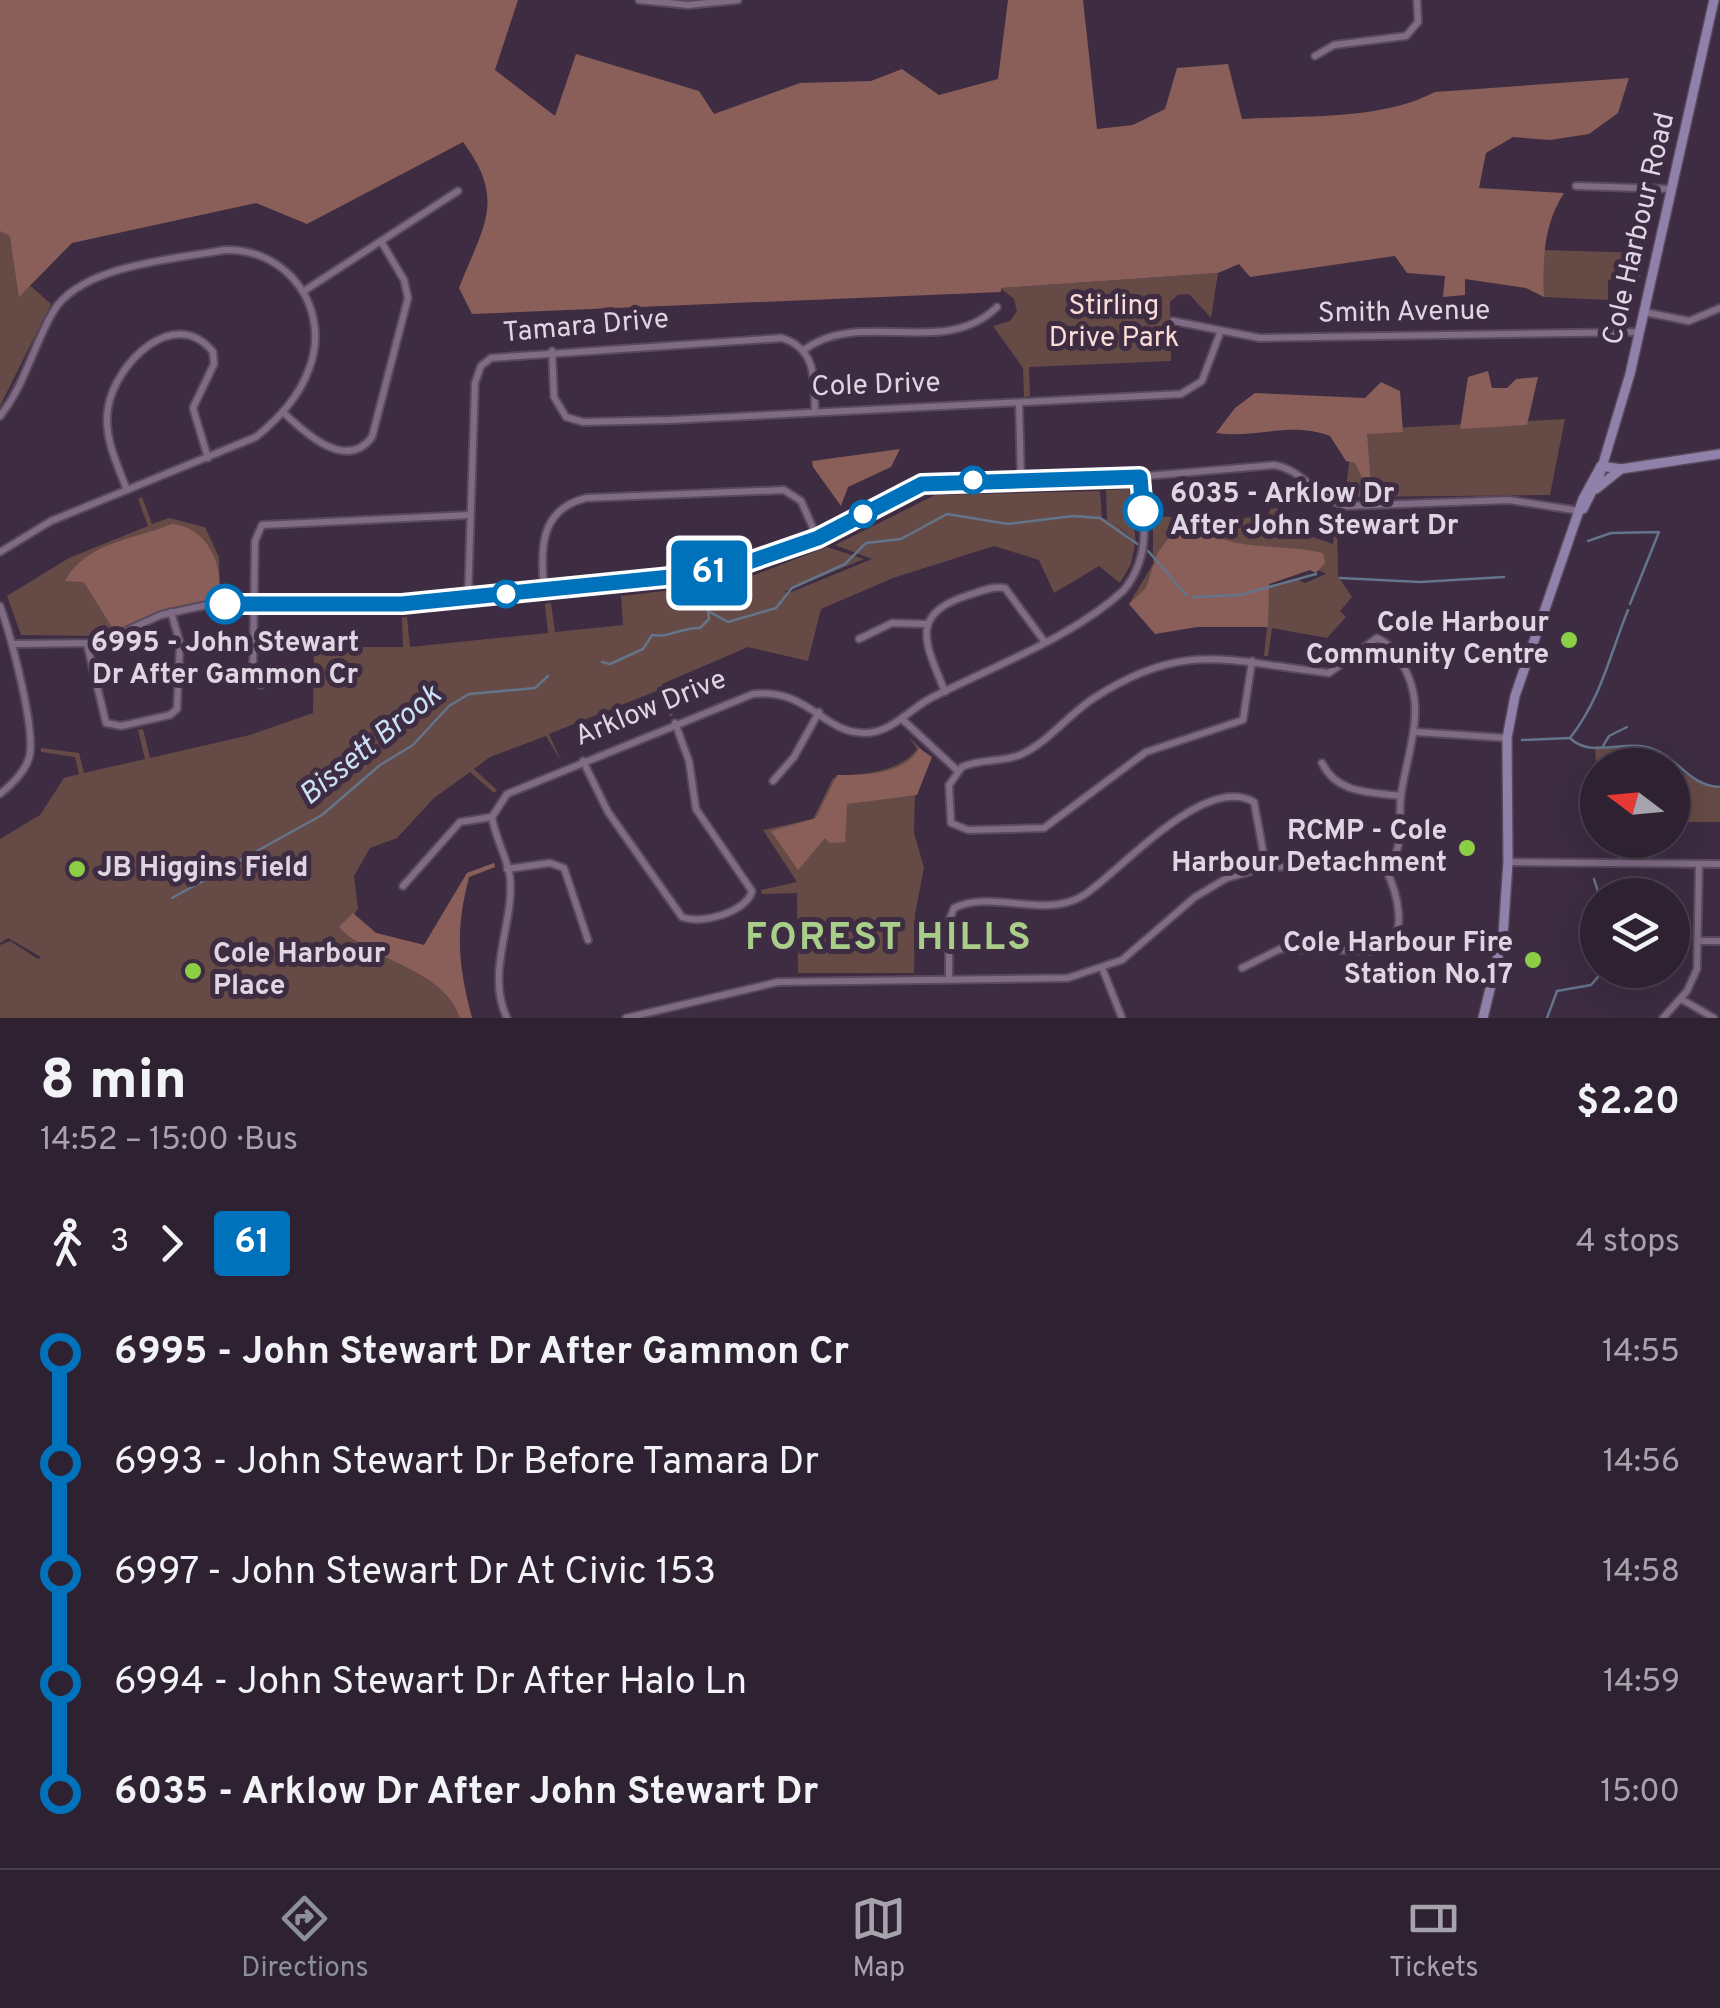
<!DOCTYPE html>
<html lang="en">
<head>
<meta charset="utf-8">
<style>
  body { margin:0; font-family:Overpass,sans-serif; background:#36293a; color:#f1f3f6; height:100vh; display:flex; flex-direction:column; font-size:38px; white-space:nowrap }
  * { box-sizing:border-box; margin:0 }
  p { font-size:32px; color:#a7a3ac }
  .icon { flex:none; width:55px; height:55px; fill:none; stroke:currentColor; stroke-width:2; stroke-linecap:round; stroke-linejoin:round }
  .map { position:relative; height:1018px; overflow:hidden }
  .side { display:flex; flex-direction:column; background:#2e2132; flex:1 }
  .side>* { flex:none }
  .badge { padding:0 20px; border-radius:8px; font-size:35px; line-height:65px }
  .needle { width:65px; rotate:286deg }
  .controls { position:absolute; left:1580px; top:748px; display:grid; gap:20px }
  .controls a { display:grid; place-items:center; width:110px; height:110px; border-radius:50%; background:#2e2132; box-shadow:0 10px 40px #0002,0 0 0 2px #493e4d; font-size:50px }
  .map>.badge { position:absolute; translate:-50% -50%; box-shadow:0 0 0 5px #fff }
  .legs { display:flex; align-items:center; gap:15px; height:110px; padding:0 40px; font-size:32px }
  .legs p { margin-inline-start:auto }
  .head { display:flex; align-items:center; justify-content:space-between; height:170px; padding:0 40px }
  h1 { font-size:55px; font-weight:800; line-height:75px }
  ul { padding:0 40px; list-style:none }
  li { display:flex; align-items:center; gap:35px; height:110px; font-size:38px }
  li i { display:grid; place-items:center; width:15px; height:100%; margin:0 12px; background:currentColor }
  li i::after { content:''; width:25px; height:25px; margin:-12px; border:8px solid; border-radius:50%; background:#2e2132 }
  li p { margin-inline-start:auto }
  li:first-child i { background:linear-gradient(#0000 50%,currentColor 0) }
  li:last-child i { background:linear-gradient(currentColor 50%,#0000 0) }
  .menu { display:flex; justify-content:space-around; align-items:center; height:140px; border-top:2px solid #493e4d; background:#2e2132; font-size:28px; color:#a7a3ac }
  .menu a { display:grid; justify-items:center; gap:5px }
  .menu .current { color:#8c9099 }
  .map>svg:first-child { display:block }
  .green { fill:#664a46 }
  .forest { fill:#8b5f59 }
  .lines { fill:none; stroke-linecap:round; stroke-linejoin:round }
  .stream { stroke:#63748b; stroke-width:2.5 }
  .minor-casing { stroke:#58495c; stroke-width:10 }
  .secondary-casing { stroke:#58495c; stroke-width:12 }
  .minor { stroke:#7f6b84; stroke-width:6 }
  .secondary { stroke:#8f81a9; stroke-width:9 }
  .line-1-casing { stroke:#fff; stroke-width:22 }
  .line-1 { stroke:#0072bc; stroke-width:15 }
  .stop-1-dot { fill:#fff; stroke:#0072bc; stroke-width:5 }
  .poi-dot { fill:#8cce46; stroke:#3d2c42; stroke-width:4 }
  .labels { text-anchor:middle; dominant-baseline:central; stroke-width:10; stroke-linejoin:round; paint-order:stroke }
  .street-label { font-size:28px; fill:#e0d5e3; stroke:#3d2c42 }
  .park-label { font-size:28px; fill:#fbdcd7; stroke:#3d2c42 }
  .stop-label { font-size:28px; font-weight:bold; fill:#e0d5e3; stroke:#3d2c42; text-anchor:start }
  .poi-label { font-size:28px; font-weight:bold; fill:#e0d5e3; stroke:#3d2c42; text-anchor:end }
  .water-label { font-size:30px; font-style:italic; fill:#cce0f5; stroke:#3d2c42 }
  .district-label { font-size:38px; font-weight:bold; letter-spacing:2.5px; fill:#a8ce8a; stroke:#3d2c42 }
</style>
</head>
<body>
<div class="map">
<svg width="1720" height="1018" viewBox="0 0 1720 1018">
  <rect width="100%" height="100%" fill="#3d2c42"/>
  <g class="green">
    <polygon points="14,195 19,276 51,304 0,406 0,198"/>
    <polygon points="1543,250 1645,253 1640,278 1608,280 1608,300 1544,297"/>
    <polygon points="1218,273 1211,318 1189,294 1178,295 1170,302 1171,361 1029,367 1030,396 1024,397 1023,368 993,326 1010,321 1017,311 1014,299 1000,288"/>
    <polygon points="1565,419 1550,495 1345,497 1353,430"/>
    <path d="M1129 489 1136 543 1115 523 1135 544 1131 564 1120 583 1099 566 1054 593 1039 560 994 546 893 578 821 609 808 661 748 647 662 684 673 715 670 717 659 690 549 734 561 761 546 736 490 757 474 769 497 790 494 793 470 772 434 798 397 838 370 848 354 876 358 909 354 914 376 933 424 945 467 873 494 863 495 867 469 877C454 933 458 962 472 1018H0V945L10 941 38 959 41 957 8 938 0 943V839L40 815 64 778 79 774 75 757 41 752V748L79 753 84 773 145 759 138 730 143 729 150 758 250 735 313 713 314 647H403L402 618 407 617 410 647 548 633 545 604 551 603 555 632 623 625 621 596 733 583 827 547 864 559 784 592 789 593 872 559 835 545 935 495 1100 491 1102 518 1107 520 1106 490Z"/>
    <polygon points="142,497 152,524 169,518 205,527 219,557 220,598 168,606 96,636 21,635 7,596 69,558 148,526 138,499"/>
    <polygon points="1276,508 1304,534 1333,544 1337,516 1338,576 1352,597 1340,611 1346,617 1327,638 1272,628 1268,656 1264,656 1267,627 1129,604 1153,564 1157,567 1240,592 1297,579 1305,583 1326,574 1312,567 1163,567 1153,562 1153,516 1225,520 1269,515 1270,509"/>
    <path d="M909 737 928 756 915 788 914 833 924 868 915 914 914 973H798L797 893 762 894 761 890 797 882 763 830 813 819 833 778C861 773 898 774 917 749Z"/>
    <polygon points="1595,746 1657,750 1669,765 1598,765 1597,787"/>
    <polygon points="1673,769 1720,789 1720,822 1673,822"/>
  </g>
  <g class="forest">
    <path d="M0 0H518L495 70 555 116 576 54 699 91 714 114 800 83 871 81 902 69 939 95 998 79 1008 0H1083L1097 129 1133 125 1165 109 1177 68 1228 64 1242 119C1303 115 1379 121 1435 92L1629 78 1618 113 1589 134 1550 140 1513 137 1486 153 1479 188 1564 193C1543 226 1543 258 1544 297L1526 288 1465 279V295L1443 297 1445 276 1407 273 1395 256 1250 277 1239 264 1218 273 1001 288V292L472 314 459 288C483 226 507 201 463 142L307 224 256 203 72 243 19 297 10 236 0 231Z"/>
    <polygon points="1488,371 1492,388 1507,388 1516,379 1538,377 1527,425 1460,429 1468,377"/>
    <path d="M1381 382 1400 391 1403 432 1367 434 1371 485 1367 488 1355 463 1346 461 1330 436C1289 421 1256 439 1216 433L1235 408 1255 393 1365 398Z"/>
    <polygon points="900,449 891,467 848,487 841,506 813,467 812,461"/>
    <path d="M172 524C207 527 225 565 218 599L151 615 115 632 84 582 65 581C86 542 133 540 172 524Z"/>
    <path d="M1201 529C1235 552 1283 543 1323 553L1325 563 1316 573 1310 570 1269 584 1268 627H1197L1155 634 1129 604 1146 588 1157 554 1173 532Z"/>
    <path d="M919 748 932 757 917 795 847 804 845 842 830 843 825 838 798 870 771 831 816 818 837 775C864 775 906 775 919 748Z"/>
    <path d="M494 863 495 867 469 877C455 931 458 964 472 1018H460C444 968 372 962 339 927L353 913 376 933 424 945 467 873Z"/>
  </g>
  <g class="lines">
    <g class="stream">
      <polyline points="1588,541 1611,533 1659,532 1630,604"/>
      <polyline points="1340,578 1420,582 1504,577"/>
      <polyline points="1193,597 1240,595 1316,574"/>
      <path d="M1628 610C1610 654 1601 699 1570 738 1590 758 1621 741 1646 747 1676 753 1687 786 1720 787"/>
      <path d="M602 662 610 664 643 649 652 635C670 638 682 627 700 628L709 619 708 611 728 622 776 608 792 588 845 564 866 543 901 539 947 514 1008 524 1073 516 1100 518 1149 552 1186 595"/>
      <polyline points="1522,740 1570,738"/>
      <polyline points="1603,746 1609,736 1627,727"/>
      <polyline points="1594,879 1599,895"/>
      <polyline points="172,898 322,815 380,765 413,745 449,706 469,694 535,688 548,676"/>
      <polyline points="1547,1018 1557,991 1591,985 1604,970"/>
    </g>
    <defs>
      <g id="minor">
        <polyline points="639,0 688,5 738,0"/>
        <polyline points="1315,56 1334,45 1406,36 1418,22 1417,0"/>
        <polyline points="1576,186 1671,189"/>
        <polyline points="304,291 458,191"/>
        <polyline points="1644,312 1689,321 1720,308"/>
        <polyline points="1173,321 1260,338 1639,332"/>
        <path d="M804 350C859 308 945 359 997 307"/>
        <polyline points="552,351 554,397 566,417 583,422 670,420 1181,394 1202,381 1220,333"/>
        <polyline points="1019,403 1021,480"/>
        <path d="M284 413C304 432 346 472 372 437L408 298 404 280 382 243"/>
        <path d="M0 416C25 385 33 346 53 312 80 265 175 259 225 250 288 248 332 309 309 369 299 397 279 418 256 437L51 521 0 552"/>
        <path d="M127 490C117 464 103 436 108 408 115 364 174 304 213 352L214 364 193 408 208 458"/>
        <path d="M544 591C541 550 538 510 586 498L784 490 801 501 818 539"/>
        <path d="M468 598 475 383 481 366 491 358 782 338C817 349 814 380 815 411"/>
        <path d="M0 606C10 633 37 732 29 758 24 773 12 784 0 794"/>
        <polyline points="859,639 892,623 927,624"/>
        <path d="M12 644 99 643 161 615 207 605 402 604 720 572 801 546 906 490 936 482 1134 477 1274 465C1305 470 1316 500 1347 506L1509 500 1580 511"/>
        <polyline points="87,644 106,723 121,726 170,715 177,709 180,643 171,612"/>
        <polyline points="261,685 253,668 255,541 262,525 470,515"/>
        <path d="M945 692C928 648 906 615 966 596 979 592 991 586 1005 588L1044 641"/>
        <polyline points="902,719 958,771"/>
        <polyline points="1416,732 1507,738"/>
        <path d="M583 761 608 812 682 917C701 925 747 912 752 891L696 809 689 761 675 723"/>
        <path d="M1322 763C1337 794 1370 792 1401 796"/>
        <polyline points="773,781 794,757 819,712"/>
        <polyline points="1508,862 1720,864"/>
        <polyline points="507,869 550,863 564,868 588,940"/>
        <polyline points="403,886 460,822 492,817"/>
        <polyline points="1699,941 1720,941"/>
        <path d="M1242 968 1280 949 1378 951C1412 941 1397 890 1384 866"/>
        <polyline points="1103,970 1122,1018"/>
        <path d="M949 979V921L954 908C993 889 1045 920 1084 895 1121 871 1204 773 1254 802L1266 867"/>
        <polyline points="1681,999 1714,1018"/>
        <path d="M507 1018C485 973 515 921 510 877 507 857 495 838 492 817L507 794 753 694C809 688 822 733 865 733 893 732 908 710 931 698 993 666 1072 638 1124 590 1152 555 1144 518 1140 477"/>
        <path d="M626 1018 778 982 1068 978 1122 960 1195 897 1227 878 1266 867 1390 864C1405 844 1398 818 1401 795 1408 746 1430 705 1399 659 1393 649 1388 643 1377 638L1329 673C1230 662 1185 639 1094 698 1069 714 1048 742 1022 754 1003 763 981 758 962 767L949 785 951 823 968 830 1044 828 1146 752 1243 720 1252 661"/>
        <polyline points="1663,1018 1687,991 1697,969 1699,864"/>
      </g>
      <g id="secondary">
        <polyline points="1601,466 1621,469 1720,454"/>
        <polyline points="1596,489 1621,469"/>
        <polyline points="1583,509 1599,477 1630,374 1714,0"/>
        <polyline points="1483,1018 1503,935 1508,862 1507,738 1515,696 1583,499 1601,466"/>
      </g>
    </defs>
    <use href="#minor" class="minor-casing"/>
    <use href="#secondary" class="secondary-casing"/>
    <use href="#minor" class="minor"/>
    <use href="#secondary" class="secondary"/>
  </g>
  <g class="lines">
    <defs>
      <polyline id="line-1" points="225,604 402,604 720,572 818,538 922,484 1140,477 1143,511"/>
    </defs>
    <use href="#line-1" class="line-1-casing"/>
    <use href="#line-1" class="line-1"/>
  </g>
  <g class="stop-1-dot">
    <circle cx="973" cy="480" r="12"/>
    <circle cx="1143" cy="511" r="18"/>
    <circle cx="863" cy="514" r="12"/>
    <circle cx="506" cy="594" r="12"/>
    <circle cx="225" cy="604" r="18"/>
  </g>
  <g class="poi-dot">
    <circle cx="1569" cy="640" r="10"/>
    <circle cx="1467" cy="848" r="10"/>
    <circle cx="77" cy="869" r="10"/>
    <circle cx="1533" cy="960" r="10"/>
    <circle cx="193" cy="971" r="10"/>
  </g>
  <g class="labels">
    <g class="street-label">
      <text transform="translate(1640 229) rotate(-77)">Cole Harbour Road</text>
      <text transform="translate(1404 313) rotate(-1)">Smith Avenue</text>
      <text transform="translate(586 327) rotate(-5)">Tamara Drive</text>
      <text transform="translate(876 386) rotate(-2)">Cole Drive</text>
      <text transform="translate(651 709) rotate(-22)">Arklow Drive</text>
    </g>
    <g class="park-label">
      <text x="1114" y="307">Stirling<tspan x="1114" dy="32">Drive Park</tspan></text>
    </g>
    <g class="stop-label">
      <text x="1170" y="495">6035 - Arklow Dr<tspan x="1170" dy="32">After John Stewart Dr</tspan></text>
      <text x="225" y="644" text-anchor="middle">6995 - John Stewart<tspan x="225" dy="32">Dr After Gammon Cr</tspan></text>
    </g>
    <g class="poi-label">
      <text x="1549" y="624">Cole Harbour<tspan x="1549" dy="32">Community Centre</tspan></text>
      <text x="1447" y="832">RCMP - Cole<tspan x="1447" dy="32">Harbour Detachment</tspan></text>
      <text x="97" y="869" text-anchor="start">JB Higgins Field</text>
      <text x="1513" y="944">Cole Harbour Fire<tspan x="1513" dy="32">Station No.17</tspan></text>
      <text x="213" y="955" text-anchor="start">Cole Harbour<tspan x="213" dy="32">Place</tspan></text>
    </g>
    <g class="water-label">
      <text transform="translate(371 746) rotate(-39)">Bissett Brook</text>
    </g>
    <g class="district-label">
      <text x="889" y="939">FOREST HILLS</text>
    </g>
  </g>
</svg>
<div class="controls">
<a><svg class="needle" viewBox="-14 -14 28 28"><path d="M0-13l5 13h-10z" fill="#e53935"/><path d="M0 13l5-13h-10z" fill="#a7a3ac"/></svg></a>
<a><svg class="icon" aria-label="layers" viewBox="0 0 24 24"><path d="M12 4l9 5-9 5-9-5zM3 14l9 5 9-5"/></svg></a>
</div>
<b class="badge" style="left:709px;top:573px;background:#0072bc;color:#fff">61</b>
</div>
<section class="side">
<div class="head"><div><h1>8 min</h1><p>14:52 – 15:00 · Bus</p></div><b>$2.20</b></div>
<div class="legs"><svg class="icon" aria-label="walk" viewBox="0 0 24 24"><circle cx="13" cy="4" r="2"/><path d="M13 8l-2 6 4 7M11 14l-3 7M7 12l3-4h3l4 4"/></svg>3<svg class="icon" aria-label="forward" viewBox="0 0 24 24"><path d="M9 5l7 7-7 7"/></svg><b class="badge" style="background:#0072bc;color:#fff">61</b><p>4 stops</p></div>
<ul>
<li><i style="color:#0072bc"></i><b>6995 - John Stewart Dr After Gammon Cr</b><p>14:55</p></li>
<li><i style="color:#0072bc"></i><span>6993 - John Stewart Dr Before Tamara Dr</span><p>14:56</p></li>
<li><i style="color:#0072bc"></i><span>6997 - John Stewart Dr At Civic 153</span><p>14:58</p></li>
<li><i style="color:#0072bc"></i><span>6994 - John Stewart Dr After Halo Ln</span><p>14:59</p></li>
<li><i style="color:#0072bc"></i><b>6035 - Arklow Dr After John Stewart Dr</b><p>15:00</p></li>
</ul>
</section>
<nav class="menu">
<a class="current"><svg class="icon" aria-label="directions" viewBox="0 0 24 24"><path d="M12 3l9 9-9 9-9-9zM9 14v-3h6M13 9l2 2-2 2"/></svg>Directions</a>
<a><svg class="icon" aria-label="map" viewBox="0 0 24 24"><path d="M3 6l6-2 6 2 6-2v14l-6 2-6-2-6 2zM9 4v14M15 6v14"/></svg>Map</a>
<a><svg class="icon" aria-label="tickets" viewBox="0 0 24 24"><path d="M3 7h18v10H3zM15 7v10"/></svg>Tickets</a>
</nav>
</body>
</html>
